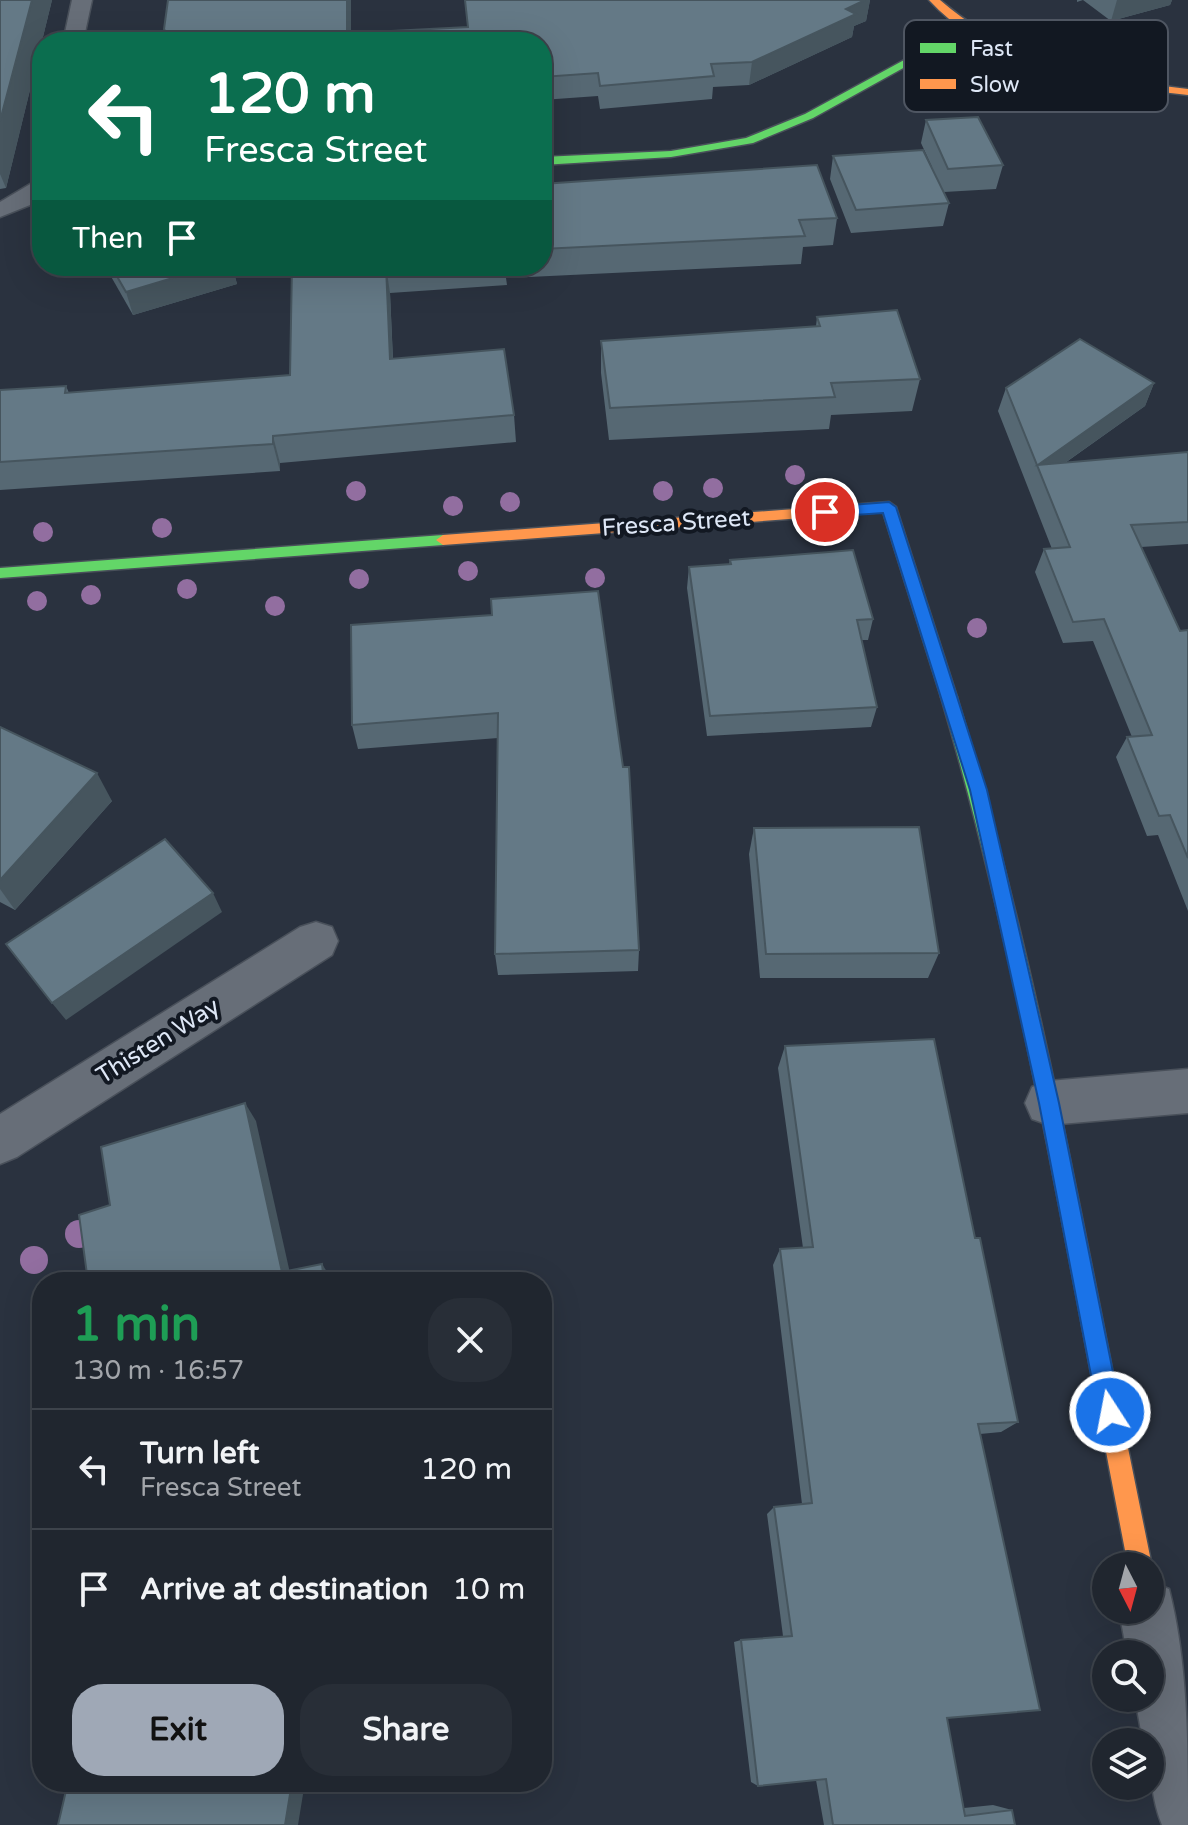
<!DOCTYPE html>
<html lang="en">
<head>
<meta charset="utf-8">
<style>
  body { margin:0; font-family:"Varela Round",sans-serif; background:#282e37; color:#f1f3f6; height:100vh; display:flex; flex-direction:column; font-size:30px; white-space:nowrap }
  * { box-sizing:border-box; margin:0 }
  p { font-size:26px; color:#a2a5aa }
  .icon { flex:none; width:44px; height:44px; fill:none; stroke:currentColor; stroke-width:2; stroke-linecap:round; stroke-linejoin:round }
  .map { position:relative; flex:1; overflow:hidden }
  .drawer { position:absolute; left:32px; top:1272px; width:520px; height:520px; display:flex; flex-direction:column; background:#20262f; border-radius:32px; box-shadow:0 8px 32px #0002,0 0 0 2px #3d434b }
  .drawer>* { flex:none }
  .hud { position:absolute; left:32px; top:32px; width:520px; height:244px; border-radius:32px; box-shadow:0 8px 32px #0002,0 0 0 2px #3d434b; background:#0b6e4f; color:#fff; overflow:hidden }
  .needle { width:52px; rotate:174deg }
  .tools { position:absolute; left:1092px; top:1552px; display:grid; gap:16px }
  .tools a { display:grid; place-items:center; width:72px; height:72px; border-radius:50%; background:#20262f; box-shadow:0 8px 32px #0002,0 0 0 2px #3d434b; font-size:40px }
  .pin { position:absolute; display:grid; place-items:center; width:68px; height:68px; color:#fff; margin:-34px; border:4px solid #fff; border-radius:50%; box-shadow:0 2px 8px #0007 }
  .me { position:absolute; width:88px; margin:-44px; rotate:349deg; stroke-linejoin:round; filter:drop-shadow(0 0 6px #0008) }
  .turn { display:flex; align-items:center; gap:28px; height:168px; padding:0 40px; font-size:36px }
  .turn .icon { width:104px; height:104px; stroke-width:2.5 }
  .turn b { display:block; font-size:56px; line-height:68px }
  .then { display:flex; align-items:center; height:76px; padding:0 40px; background:#0003; gap:16px; font-size:30px }
  .round { display:grid; place-items:center; flex:none; width:84px; height:84px; border-radius:32px; background:#282e37 }
  .headline { display:flex; align-items:center; justify-content:space-between; height:136px; padding:0 40px }
  h1 { font-size:48px; font-weight:700; line-height:60px; color:#1e9e55 }
  .primary-button { display:flex; gap:16px; margin-top:auto; padding:16px 40px }
  .primary-button a { flex:1; height:92px; border-radius:32px; background:#9fa8b6; color:#111; font-size:32px; font-weight:700; line-height:92px; text-align:center }
  .primary-button a+a { background:#282e37; color:#f1f3f6 }
  ul { padding:0; list-style:none }
  li { display:flex; align-items:center; gap:24px; height:120px; padding:0 40px; border-top:2px solid #3d434b }
  li div { flex:1 }
  li b { display:block; font-size:30px }
  li em { font-style:normal }
  .map>svg:first-child { display:block }
  .lines { fill:none; stroke-linecap:round; stroke-linejoin:round }
  .lane-casing { stroke:#49505a; stroke-width:3 }
  .street-casing { stroke:#49505a; stroke-width:3 }
  .fast-casing { stroke:#49505a; stroke-width:3 }
  .slow-casing { stroke:#49505a; stroke-width:3 }
  .lane { fill:#676e78; fill-rule:evenodd }
  .street { fill:#676e78; fill-rule:evenodd }
  .fast { fill:#63d668; fill-rule:evenodd }
  .slow { fill:#ff974d; fill-rule:evenodd }
  .tree { fill:#926ea0 }
  .wall { fill:#566873 }
  .shaded-wall { fill:#46555e }
  .building { fill:#647986; stroke:#46555e; stroke-width:2 }
  .route { fill:#1a73e8; stroke:#114b97; stroke-width:2 }
  .labels { text-anchor:middle; dominant-baseline:central; stroke-width:8; stroke-linejoin:round; paint-order:stroke }
  .street-label { font-size:24px; fill:#dee7f6; stroke:#121822 }
  .key { fill:#121822; stroke:#4f5662; stroke-width:2 }
  .key-label { font-size:22px; fill:#dee7f6 }
</style>
</head>
<body>
<div class="map">
<svg width="1188" height="1825" viewBox="0 0 1188 1825">
  <rect width="100%" height="100%" fill="#2a323f"/>
  <g class="lines">
    <!-- lane casing -->
    <g class="lane-casing">
      <g id="lane">
        <path d="M 72,0 L 92,0 L 83,42 L 63,42 Z"/>
        <path d="M 42,177 L 42,195 L 30,205 L 0,217 L 0,202 Z"/>
      </g>
    </g>
    <!-- street casing -->
    <g class="street-casing">
      <g id="street">
        <path d="M 316,922 L 332,927 L 338,941 L 332,955 L 17,1157 L 0,1164 L 0,1114 L 300,927 Z"/>
        <path d="M 1188,1069 L 1188,1113 L 1049,1125 L 1032,1119 L 1025,1103 L 1032,1087 L 1049,1081 Z"/>
        <path d="M 1150,1582 L 1169,1589 C 1188,1662 1188,1747 1188,1825 L 1162,1825 C 1151,1798 1150,1770 1150,1742 L 1143,1742 L 1135,1698 L 1150,1698 L 1150,1654 L 1127,1654 L 1119,1610 L 1150,1610 Z"/>
      </g>
    </g>
    <!-- fast casing -->
    <g class="fast-casing">
      <g id="fast">
        <path d="M 961,29 L 970,31 L 813,118 L 753,143 L 671,157 L 542,165 L 542,157 L 671,151 L 746,138 L 805,114 Z"/>
        <path d="M 443,535 L 450,540 L 443,545 L 0,578 L 0,568 Z"/>
        <path d="M 949,691 L 957,697 C 1026,924 1070,1156 1116,1389 L 1113,1397 L 1105,1400 L 1097,1397 L 1094,1389 C 1050,1156 1008,924 941,697 Z"/>
      </g>
    </g>
    <!-- slow casing -->
    <g class="slow-casing">
      <g id="slow">
        <path d="M 929,0 L 940,0 C 1019,67 1089,77 1188,89 L 1188,95 C 1096,85 996,72 929,0 Z"/>
        <path d="M 889,502 L 896,507 L 957,697 L 949,703 L 941,697 L 883,512 L 443,545 L 436,540 L 443,535 Z"/>
        <path d="M 1105,1378 L 1113,1381 L 1116,1389 L 1152,1566 L 1150,1570 L 1150,1566 L 1128,1566 L 1094,1389 L 1097,1381 Z"/>
      </g>
    </g>
    <!-- lane -->
    <use href="#lane" class="lane"/>
    <!-- street -->
    <use href="#street" class="street"/>
    <!-- fast -->
    <use href="#fast" class="fast"/>
    <!-- slow -->
    <use href="#slow" class="slow"/>
  </g>
  <!-- trees -->
  <g class="tree">
    <circle cx="795" cy="475" r="10"/>
    <circle cx="713" cy="488" r="10"/>
    <circle cx="356" cy="491" r="10"/>
    <circle cx="663" cy="491" r="10"/>
    <circle cx="510" cy="502" r="10"/>
    <circle cx="453" cy="506" r="10"/>
    <circle cx="162" cy="528" r="10"/>
    <circle cx="43" cy="532" r="10"/>
    <circle cx="468" cy="571" r="10"/>
    <circle cx="595" cy="578" r="10"/>
    <circle cx="359" cy="579" r="10"/>
    <circle cx="187" cy="589" r="10"/>
    <circle cx="91" cy="595" r="10"/>
    <circle cx="37" cy="601" r="10"/>
    <circle cx="275" cy="606" r="10"/>
    <circle cx="977" cy="628" r="10"/>
    <circle cx="79" cy="1234" r="14"/>
    <circle cx="34" cy="1260" r="14"/>
  </g>
  <!-- wall -->
  <g class="wall">
    <path d="M 0,0 L 52,0 L 6,188 L 0,189 Z"/>
    <path d="M 465,0 L 870,0 L 866,21 L 854,26 L 852,37 L 749,85 L 713,87 L 712,99 L 600,109 L 598,96 L 542,100 L 542,42 L 468,27 Z"/>
    <path d="M 1077,0 L 1172,0 L 1170,5 L 1111,21 L 1083,0 L 1077,2 Z"/>
    <path d="M 926,120 L 1003,165 L 996,189 L 944,192 L 949,203 L 943,226 L 851,233 L 830,179 L 833,156 L 932,167 L 921,143 Z"/>
    <path d="M 542,184 L 837,218 L 833,245 L 803,247 L 801,264 L 506,278 L 507,285 L 390,293 L 393,359 L 514,415 L 516,442 L 280,463 L 280,471 L 0,490 L 0,390 L 66,386 L 69,393 L 290,375 L 292,266 L 542,266 Z"/>
    <path d="M 105,266 L 232,266 L 237,284 L 133,315 Z"/>
    <path d="M 817,317 L 920,379 L 912,411 L 831,415 L 829,429 L 609,440 L 601,373 L 601,341 L 816,326 Z"/>
    <path d="M 1154,383 L 1145,406 L 1065,463 L 1188,452 L 1188,544 L 1141,547 L 1180,631 L 1188,630 L 1188,911 L 1158,835 L 1147,836 L 1116,757 L 1127,737 L 1132,737 L 1093,641 L 1063,643 L 1035,572 L 1044,549 L 1052,549 L 998,411 L 1006,388 Z"/>
    <path d="M 730,560 L 873,619 L 868,640 L 861,640 L 877,707 L 871,727 L 707,736 L 687,588 L 689,567 L 729,564 Z"/>
    <path d="M 351,625 L 623,767 L 639,950 L 638,971 L 498,975 L 495,954 L 498,738 L 358,749 L 352,725 Z"/>
    <path d="M 0,727 L 112,801 L 15,910 L 0,902 Z"/>
    <path d="M 754,828 L 939,953 L 928,978 L 760,978 L 749,854 Z"/>
    <path d="M 785,1046 L 975,1238 L 1018,1422 L 1001,1432 L 980,1434 L 947,1718 L 964,1808 L 993,1805 L 1012,1810 L 1015,1825 L 824,1825 L 816,1780 L 758,1786 L 751,1782 L 734,1642 L 741,1640 L 783,1636 L 767,1514 L 774,1507 L 802,1504 L 773,1265 L 780,1249 L 803,1248 L 778,1068 Z"/>
  </g>
  <!-- shaded-wall -->
  <g class="shaded-wall">
    <path d="M 32,0 L 52,0 L 6,188 L 0,174 L 0,121 Z"/>
    <rect x="347" y="0" width="4" height="42"/>
    <path d="M 865,0 L 870,0 L 866,21 L 854,26 L 852,37 L 749,85 L 752,62 L 846,9 Z"/>
    <path d="M 1117,0 L 1172,0 L 1170,5 L 1111,21 Z"/>
    <path d="M 213,266 L 232,266 L 237,284 L 133,315 L 126,292 Z"/>
    <path d="M 386,266 L 390,293 L 394,386 L 390,359 Z"/>
    <path d="M 1154,383 L 1145,406 L 1042,479 L 1038,465 Z"/>
    <path d="M 273,436 L 280,463 L 280,471 L 273,444 Z"/>
    <path d="M 97,773 L 112,801 L 15,910 L 0,889 L 0,880 Z"/>
    <path d="M 213,893 L 222,912 L 66,1020 L 52,1003 Z"/>
    <path d="M 245,1103 L 256,1121 L 292,1282 L 282,1272 Z"/>
    <path d="M 322,1264 L 331,1278 L 331,1282 L 324,1282 Z"/>
    <path d="M 118,1277 L 124,1282 L 103,1282 Z"/>
    <path d="M 292,1782 L 305,1782 L 298,1825 L 285,1825 Z"/>
  </g>
  <!-- building -->
  <g class="building">
    <path d="M 0,0 L 32,0 L 0,121 Z"/>
    <path d="M 168,0 L 347,0 L 347,42 L 171,42 L 164,29 Z"/>
    <path d="M 465,0 L 865,0 L 846,9 L 856,14 L 752,62 L 711,64 L 714,76 L 600,86 L 598,73 L 542,77 L 542,42 L 393,42 L 392,31 L 468,27 Z"/>
    <path d="M 978,117 L 1003,165 L 948,169 L 926,120 Z"/>
    <path d="M 923,150 L 949,203 L 856,210 L 833,156 Z"/>
    <path d="M 817,165 L 837,218 L 799,220 L 805,236 L 542,249 L 542,184 Z"/>
    <path d="M 111,266 L 213,266 L 126,292 Z"/>
    <path d="M 292,266 L 386,266 L 390,359 L 504,349 L 514,415 L 273,436 L 273,444 L 0,462 L 0,390 L 66,386 L 65,393 L 290,375 Z"/>
    <path d="M 897,310 L 920,379 L 831,383 L 835,397 L 610,408 L 601,341 L 820,326 L 817,317 Z"/>
    <path d="M 1080,339 L 1154,383 L 1038,465 L 1188,452 L 1188,522 L 1131,525 L 1180,631 L 1188,630 L 1188,858 L 1170,815 L 1159,816 L 1127,737 L 1152,735 L 1104,619 L 1073,622 L 1044,549 L 1070,547 L 1006,388 Z"/>
    <path d="M 853,550 L 873,619 L 857,620 L 877,707 L 710,716 L 689,567 L 731,564 L 730,560 Z"/>
    <path d="M 598,591 L 623,767 L 629,767 L 639,950 L 495,954 L 498,713 L 352,725 L 351,625 L 492,615 L 491,599 Z"/>
    <path d="M 0,727 L 97,773 L 0,880 Z"/>
    <path d="M 919,827 L 939,953 L 766,954 L 754,828 Z"/>
    <path d="M 165,839 L 213,893 L 52,1003 L 6,944 Z"/>
    <path d="M 934,1039 L 975,1238 L 980,1238 L 1018,1422 L 978,1424 L 1040,1710 L 947,1718 L 965,1816 L 1012,1810 L 1015,1825 L 833,1825 L 826,1779 L 758,1786 L 741,1640 L 792,1636 L 774,1507 L 812,1503 L 780,1249 L 813,1247 L 785,1046 Z"/>
    <path d="M 245,1103 L 282,1272 L 322,1264 L 324,1282 L 119,1282 L 118,1277 L 103,1282 L 88,1282 L 79,1215 L 110,1205 L 101,1147 Z"/>
    <path d="M 68,1782 L 292,1782 L 285,1825 L 58,1825 Z"/>
  </g>
  <!-- route -->
  <path class="route" d="M 889,502 L 896,507 L 987,790 L 1059,1103 L 1121,1412 L 1118,1420 L 1110,1423 L 1102,1420 L 1098,1412 L 1039,1103 L 970,790 L 883,513 L 825,517 L 818,512 L 825,507 Z"/>
  <g class="labels">
    <!-- street labels -->
    <g class="street-label">
      <text transform="translate(676 523) rotate(-4)">Fresca Street</text>
      <text transform="translate(158 1041) rotate(-32)">Thisten Way</text>
    </g>
  </g>
  <!-- legend -->
  <rect x="904" y="20" width="264" height="92" rx="12" class="key"/>
  <rect x="920" y="43" width="36" height="10" fill="#63d668"/>
  <rect x="920" y="79" width="36" height="10" fill="#ff974d"/>
  <g class="key-label">
    <text x="970" y="56">Fast</text>
    <text x="970" y="92">Slow</text>
  </g>
</svg>
<div class="tools">
<a><svg class="needle" viewBox="-14 -14 28 28"><path d="M0-13l5 13h-10z" fill="#e53935"/><path d="M0 13l5-13h-10z" fill="#a2a5aa"/></svg></a>
<a><svg class="icon" aria-label="search" viewBox="0 0 24 24"><circle cx="10" cy="10" r="6"/><path d="M15 15l6 6"/></svg></a>
<a><svg class="icon" aria-label="layers" viewBox="0 0 24 24"><path d="M12 4l9 5-9 5-9-5zM3 14l9 5 9-5"/></svg></a>
</div>
<div class="pin" style="left:825px;top:512px;background:#d93025"><svg class="icon" aria-label="arrive" viewBox="0 0 24 24"><path d="M6 21V4h12l-3 4 3 4H6"/></svg></div>
<svg class="me" style="left:1110px;top:1412px" viewBox="-20 -20 40 40"><circle r="17" fill="#1a73e8" stroke="#fff" stroke-width="3"/><path d="M0-11L8 9 0 5-8 9z" fill="#fff"/></svg>
<div class="hud">
<div class="turn"><svg class="icon" aria-label="left" viewBox="0 0 24 24"><path d="M17 20v-9H6M10 6l-5 5 5 5"/></svg><div><b>120 m</b>Fresca Street</div></div>
<div class="then">Then<svg class="icon" aria-label="arrive" viewBox="0 0 24 24"><path d="M6 21V4h12l-3 4 3 4H6"/></svg></div>
</div>
<section class="drawer">
<div class="headline"><div><h1>1 min</h1><p>130 m · 16:57</p></div><a class="round"><svg class="icon" aria-label="close" viewBox="0 0 24 24"><path d="M6 6l12 12M18 6L6 18"/></svg></a></div>
<ul>
<li><svg class="icon" aria-label="left" viewBox="0 0 24 24"><path d="M17 20v-9H6M10 6l-5 5 5 5"/></svg><div><b>Turn left</b><p>Fresca Street</p></div><em>120 m</em></li>
<li><svg class="icon" aria-label="arrive" viewBox="0 0 24 24"><path d="M6 21V4h12l-3 4 3 4H6"/></svg><div><b>Arrive at destination</b></div><em>10 m</em></li>
</ul>
<div class="primary-button"><a>Exit</a><a>Share</a></div>
</section>
</div>
</body>
</html>
